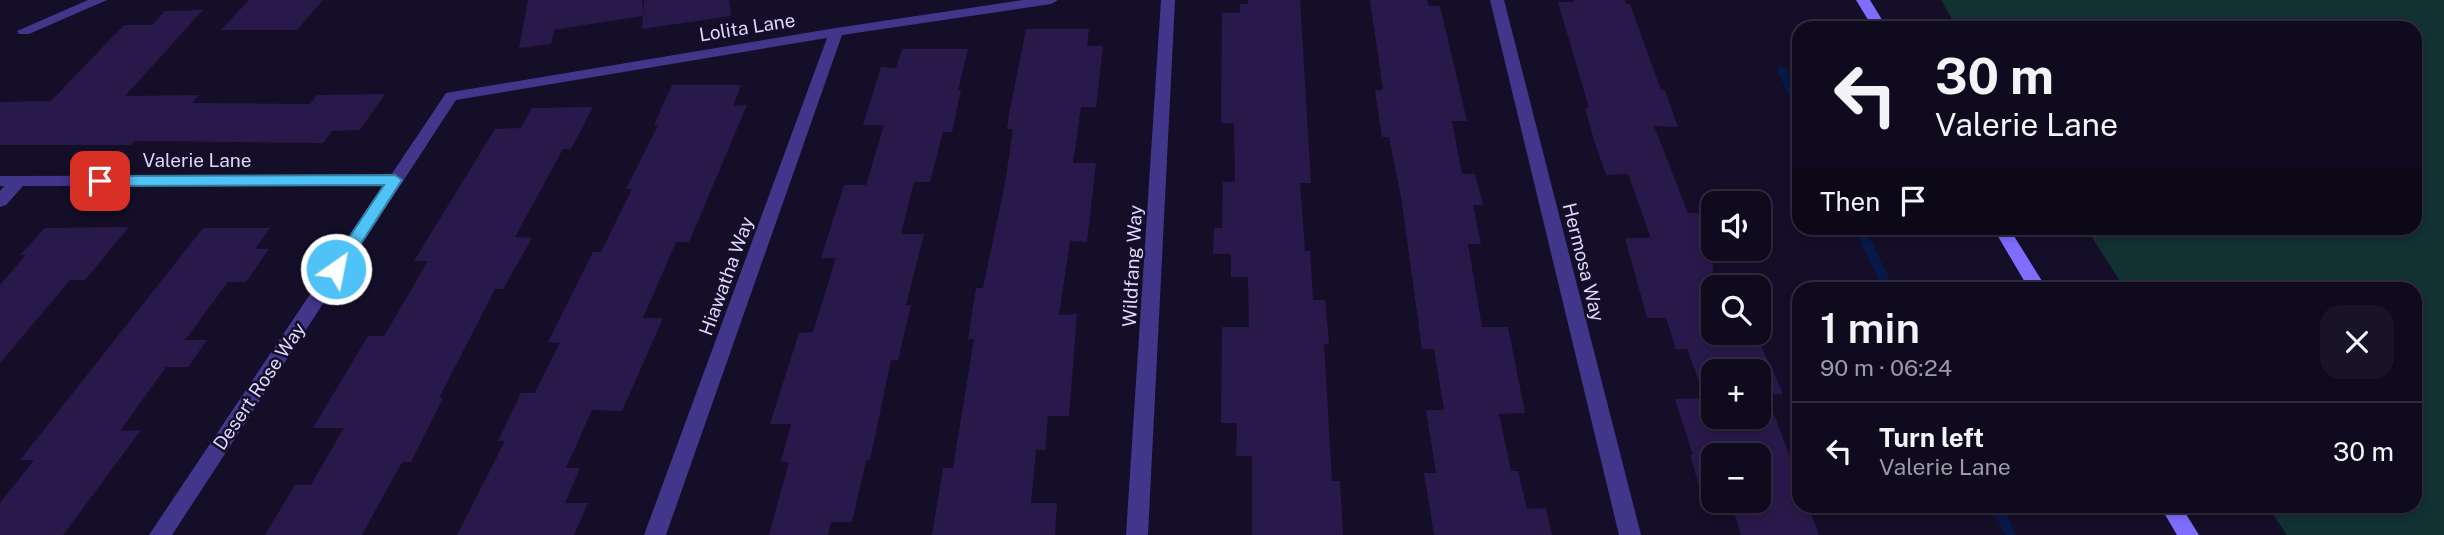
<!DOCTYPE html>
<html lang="en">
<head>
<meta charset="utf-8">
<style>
  body { margin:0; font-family:"Public Sans",sans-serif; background:#191328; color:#f1f3f6; height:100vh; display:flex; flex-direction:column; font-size:26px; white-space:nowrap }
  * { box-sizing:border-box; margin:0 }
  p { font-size:23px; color:#9c9aa4 }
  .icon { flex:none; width:38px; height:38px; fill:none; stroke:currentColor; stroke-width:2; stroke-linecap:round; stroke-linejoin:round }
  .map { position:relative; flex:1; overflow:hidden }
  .sheet { position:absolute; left:1792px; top:282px; width:630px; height:231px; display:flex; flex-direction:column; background:#100a1f; border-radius:21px; box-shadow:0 4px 10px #0003,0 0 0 2px #302b3d }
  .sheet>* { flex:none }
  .banner { position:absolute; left:1792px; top:21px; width:630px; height:214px; border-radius:21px; box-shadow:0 4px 10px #0003,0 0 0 2px #302b3d; background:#100a1f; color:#f1f3f6; overflow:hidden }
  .fabs { position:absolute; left:1701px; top:191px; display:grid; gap:14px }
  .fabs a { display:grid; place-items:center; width:70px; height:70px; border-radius:14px; background:#100a1f; box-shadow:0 4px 10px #0003,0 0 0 2px #302b3d; font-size:35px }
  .pin { position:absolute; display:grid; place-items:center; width:60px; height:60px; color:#fff; margin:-30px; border-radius:14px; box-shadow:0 4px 10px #0006 }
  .me { position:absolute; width:77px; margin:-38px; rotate:33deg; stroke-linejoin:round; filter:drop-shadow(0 0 5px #0008) }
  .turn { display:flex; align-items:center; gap:24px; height:147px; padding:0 28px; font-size:32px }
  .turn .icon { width:91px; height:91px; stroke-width:2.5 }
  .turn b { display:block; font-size:49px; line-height:60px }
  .then { display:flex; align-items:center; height:66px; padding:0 28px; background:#0003; gap:14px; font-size:26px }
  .round { display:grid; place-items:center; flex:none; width:74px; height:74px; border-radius:21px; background:#191328 }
  .overview { display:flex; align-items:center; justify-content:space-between; height:119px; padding:0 28px }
  h1 { font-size:42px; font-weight:600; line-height:52px }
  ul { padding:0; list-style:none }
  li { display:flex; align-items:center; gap:21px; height:98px; padding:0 28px; border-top:2px solid #302b3d }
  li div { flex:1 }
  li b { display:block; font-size:26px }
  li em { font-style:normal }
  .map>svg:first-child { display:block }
  .green { fill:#113133 }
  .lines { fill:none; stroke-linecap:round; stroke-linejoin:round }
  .stream-far1 { stroke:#071949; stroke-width:9 }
  .stream { stroke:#071949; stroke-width:10 }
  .building { fill:#28194b; fill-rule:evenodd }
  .street { fill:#42368b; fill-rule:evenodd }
  .secondary { fill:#7f6dff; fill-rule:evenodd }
  .route { fill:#4fc3f7; stroke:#337fa1; stroke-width:2 }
  .labels { text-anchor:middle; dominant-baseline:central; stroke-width:5; stroke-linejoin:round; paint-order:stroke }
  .street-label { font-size:19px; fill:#dfd6ff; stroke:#150e29 }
</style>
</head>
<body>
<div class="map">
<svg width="2444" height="535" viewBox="0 0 2444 535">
  <rect width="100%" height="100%" fill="#150e29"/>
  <!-- green -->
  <path class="green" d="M 1941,0 L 2444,0 L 2444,535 L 2287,535 L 2267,506 L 2415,506 L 2415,289 L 2125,289 L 2086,228 L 2415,228 L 2415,28 L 1957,28 Z"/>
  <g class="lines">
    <!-- stream-far1 -->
    <g class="stream-far1">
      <path d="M 1782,71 L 1799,106"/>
      <path d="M 1859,228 L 1866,241"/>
    </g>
    <!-- stream -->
    <g class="stream">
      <path d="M 1865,240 L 1889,289"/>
      <path d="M 1996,506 L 2011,535"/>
    </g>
  </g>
  <!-- building -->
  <g class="building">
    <path d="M 249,0 L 323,0 L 297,30 L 221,30 Z"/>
    <path d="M 528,0 L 642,0 L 643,13 L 644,0 L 729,0 L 731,16 L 642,29 L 643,16 L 584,25 L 554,30 L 551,44 L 519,48 Z"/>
    <path d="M 1248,0 L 1300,0 L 1311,183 L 1300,183 L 1305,251 L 1310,251 L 1313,300 L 1325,300 L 1329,344 L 1324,344 L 1332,481 L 1340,481 L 1343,535 L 1252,535 L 1252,456 L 1236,456 L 1237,423 L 1221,423 L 1222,327 L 1249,327 L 1248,277 L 1231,277 L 1231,254 L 1213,254 L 1214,228 L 1222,228 L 1223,182 L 1235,182 L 1234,123 L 1221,123 L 1222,13 L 1240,13 L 1240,4 L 1248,4 Z"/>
    <path d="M 1370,0 L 1427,0 L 1429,6 L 1440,6 L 1467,121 L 1452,121 L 1462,174 L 1475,174 L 1483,205 L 1473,205 L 1481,244 L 1468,244 L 1482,327 L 1508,327 L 1525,413 L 1499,414 L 1511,471 L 1518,471 L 1527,509 L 1546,508 L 1552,535 L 1434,535 L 1424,473 L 1436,473 L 1426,410 L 1444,410 L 1434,349 L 1422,349 L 1401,196 L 1389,137 L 1382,137 L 1375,90 L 1383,90 Z"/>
    <path d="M 1574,0 L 1625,0 L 1626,4 L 1630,4 L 1661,90 L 1665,90 L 1678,127 L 1654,126 L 1688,213 L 1713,213 L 1713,332 L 1755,332 L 1783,394 L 1766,394 L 1799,480 L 1799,506 L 1808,506 L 1819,535 L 1741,535 L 1731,503 L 1704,503 L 1690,455 L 1693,455 L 1675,399 L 1705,398 L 1687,349 L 1676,349 L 1666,318 L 1647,318 L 1625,238 L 1651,238 L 1628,174 L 1606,175 L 1594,140 L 1585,108 L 1589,108 L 1558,2 L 1575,2 ZM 1713,371 L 1759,371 L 1759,416 L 1713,416 ZM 1713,455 L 1759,455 L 1759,500 L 1713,500 Z"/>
    <path d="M 203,10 L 125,96 L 199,95 L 192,103 L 310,104 L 317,95 L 385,94 L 360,130 L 332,131 L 323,143 L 134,141 L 131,145 L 0,145 L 0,102 L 51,101 L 124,25 L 152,25 L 165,11 Z"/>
    <path d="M 1026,29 L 1089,29 L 1087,46 L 1103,46 L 1096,107 L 1081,107 L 1073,163 L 1096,163 L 1087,242 L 1070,241 L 1059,315 L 1077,314 L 1069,416 L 1048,416 L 1045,450 L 1036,450 L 1031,503 L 1057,503 L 1055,535 L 932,535 L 943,468 L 953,468 L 974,339 L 968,339 L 976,288 L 983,288 L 1005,183 L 1013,129 L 1007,129 L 1010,109 Z"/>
    <path d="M 902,49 L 968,49 L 958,90 L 961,90 L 952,132 L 943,132 L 930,182 L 914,182 L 901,234 L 924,234 L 906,305 L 911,305 L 898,360 L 891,360 L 870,460 L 866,461 L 852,522 L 831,522 L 828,535 L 769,535 L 789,462 L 781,462 L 791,424 L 770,424 L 799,333 L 813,332 L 836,258 L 821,258 L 844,185 L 866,185 L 884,125 L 863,125 L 881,67 L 896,68 Z"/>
    <path d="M 672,85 L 741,85 L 733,106 L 747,105 L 689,242 L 676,242 L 643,318 L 663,318 L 622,411 L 592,410 L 566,468 L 580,468 L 565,503 L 588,503 L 574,535 L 457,535 L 505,441 L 498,441 L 521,393 L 535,393 L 560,343 L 548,342 L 593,252 L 601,252 L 632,189 L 626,189 L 658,125 L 654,125 Z"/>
    <path d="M 593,107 L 571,149 L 563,149 L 515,237 L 532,238 L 503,289 L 495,289 L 439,398 L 443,398 L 411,462 L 402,462 L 362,535 L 265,535 L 295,485 L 311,485 L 344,428 L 313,428 L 368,336 L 384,336 L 428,261 L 414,261 L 495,129 L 521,128 L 532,108 Z"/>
    <path d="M 129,227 L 85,280 L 70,280 L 0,363 L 0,285 L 26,255 L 20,255 L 45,228 Z"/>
    <path d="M 203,228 L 270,228 L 255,249 L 269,249 L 246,282 L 228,282 L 185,340 L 207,340 L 188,367 L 166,367 L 120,431 L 141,430 L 63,535 L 0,535 L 0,503 L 34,460 L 20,460 Z"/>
  </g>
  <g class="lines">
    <!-- street -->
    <g class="street">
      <path d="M 88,0 L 107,0 L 29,34 L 19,34 L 17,31 Z"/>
      <path d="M 1023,0 L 1058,0 L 1051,4 L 842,35 L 666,535 L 644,535 L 827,38 L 456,100 L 172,535 L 149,535 L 383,185 L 23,186 L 6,205 L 0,207 L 0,191 L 4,186 L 0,186 L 0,176 L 391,175 L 446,93 L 836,28 Z"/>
      <path d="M 1161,0 L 1175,0 L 1148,535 L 1126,535 Z"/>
      <path d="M 1490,0 L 1504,0 L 1641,535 L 1619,535 Z"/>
    </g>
    <!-- secondary -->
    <g class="secondary">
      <path d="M 1856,0 L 1870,0 L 1887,28 L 1873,28 Z"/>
      <path d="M 1993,228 L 2009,228 L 2047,289 L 2029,289 Z"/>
      <path d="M 2160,506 L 2181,506 L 2199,535 L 2177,535 Z"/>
    </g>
  </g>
  <!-- route -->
  <path class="route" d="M 395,175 L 402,180 L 342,273 L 336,275 L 328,269 L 384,185 L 100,186 L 92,181 L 100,176 Z"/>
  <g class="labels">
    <!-- street labels -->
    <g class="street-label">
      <text transform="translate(747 27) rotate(-9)">Lolita Lane</text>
      <text x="197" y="160">Valerie Lane</text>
      <text transform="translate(1584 262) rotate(76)">Hermosa Way</text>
      <text transform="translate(1132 266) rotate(-87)">Wildfang Way</text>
      <text transform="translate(726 276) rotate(-70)">Hiawatha Way</text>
      <text transform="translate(259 386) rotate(-56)">Desert Rose Way</text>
    </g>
  </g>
</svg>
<div class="fabs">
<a><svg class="icon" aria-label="sound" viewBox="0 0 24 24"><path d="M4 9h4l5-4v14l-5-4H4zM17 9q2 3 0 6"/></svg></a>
<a><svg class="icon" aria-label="search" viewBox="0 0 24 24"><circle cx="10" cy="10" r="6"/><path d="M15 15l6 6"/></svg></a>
<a>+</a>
<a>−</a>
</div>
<div class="pin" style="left:100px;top:181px;background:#d93025"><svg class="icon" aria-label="arrive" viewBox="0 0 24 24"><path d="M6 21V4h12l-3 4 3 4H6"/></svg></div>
<svg class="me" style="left:336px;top:269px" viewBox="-20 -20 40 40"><circle r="17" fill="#4fc3f7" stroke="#fff" stroke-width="3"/><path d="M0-11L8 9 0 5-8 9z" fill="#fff"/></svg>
<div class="banner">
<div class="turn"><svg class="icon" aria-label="left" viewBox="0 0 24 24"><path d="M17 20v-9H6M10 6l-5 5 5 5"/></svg><div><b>30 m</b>Valerie Lane</div></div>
<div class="then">Then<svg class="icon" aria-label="arrive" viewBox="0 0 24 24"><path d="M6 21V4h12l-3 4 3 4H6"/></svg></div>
</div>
<section class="sheet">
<div class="overview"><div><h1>1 min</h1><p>90 m · 06:24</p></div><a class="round"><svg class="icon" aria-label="close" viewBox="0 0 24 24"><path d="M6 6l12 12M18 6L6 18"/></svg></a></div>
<ul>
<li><svg class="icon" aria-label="left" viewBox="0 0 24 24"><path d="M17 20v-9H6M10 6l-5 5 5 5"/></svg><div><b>Turn left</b><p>Valerie Lane</p></div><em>30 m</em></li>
</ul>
</section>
</div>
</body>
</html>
